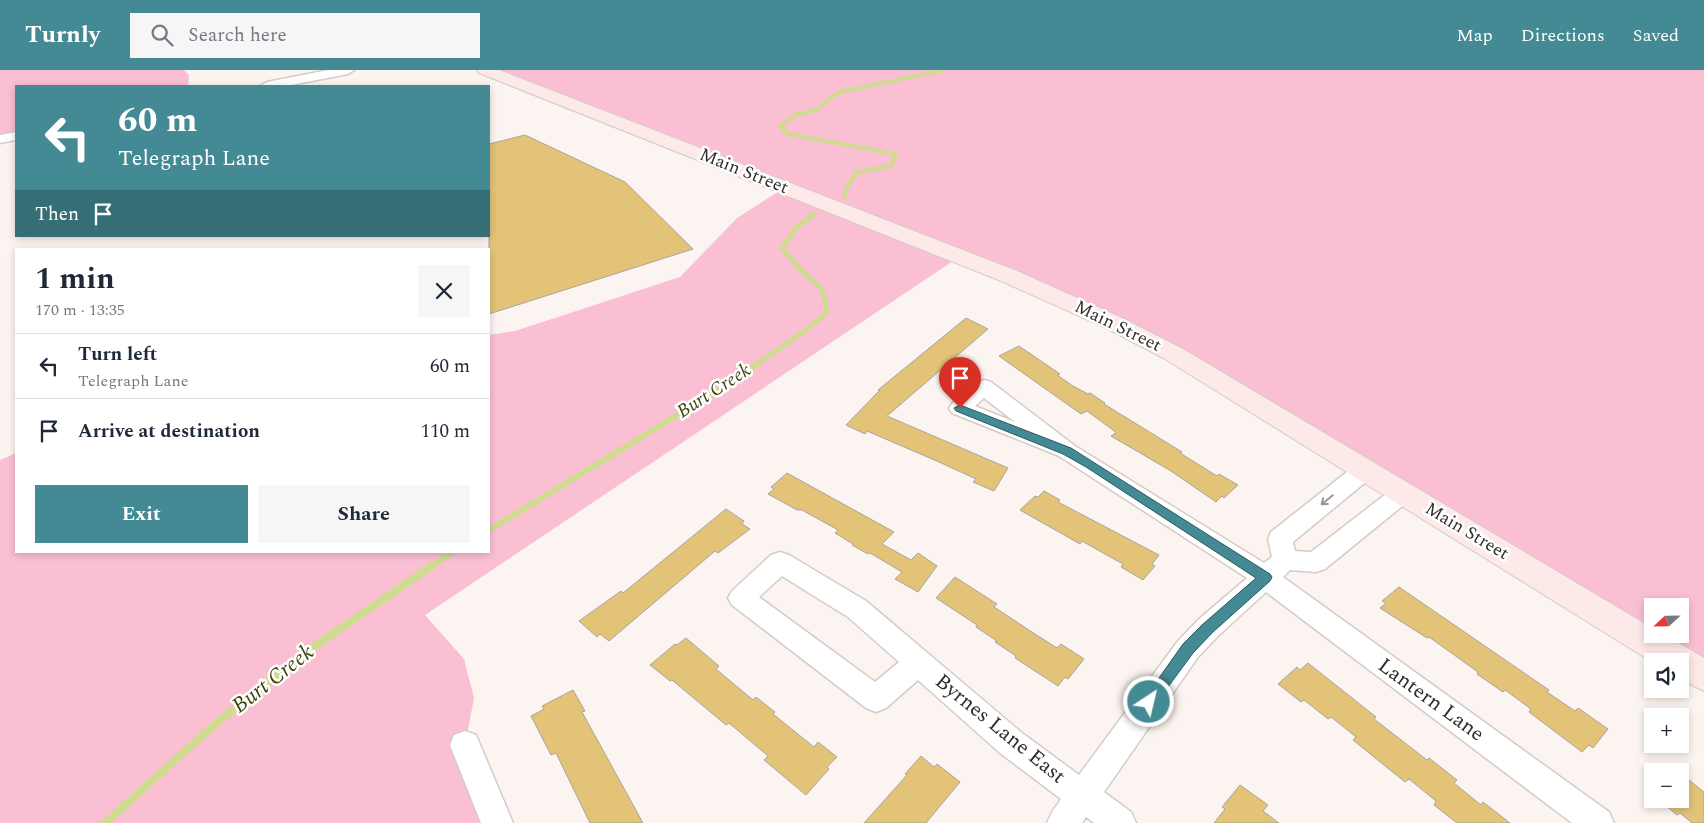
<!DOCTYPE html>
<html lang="en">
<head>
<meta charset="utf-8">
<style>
  body { margin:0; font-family:Spectral,serif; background:#f6f6f7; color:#1f2937; height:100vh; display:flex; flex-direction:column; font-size:19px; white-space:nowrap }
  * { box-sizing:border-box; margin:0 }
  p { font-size:16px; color:#747a83 }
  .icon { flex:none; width:28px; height:28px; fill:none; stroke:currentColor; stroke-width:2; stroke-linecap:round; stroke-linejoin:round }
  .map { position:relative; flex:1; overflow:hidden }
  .details { position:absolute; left:15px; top:178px; width:475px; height:305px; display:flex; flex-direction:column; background:#fff; border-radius:0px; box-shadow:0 2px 8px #0003 }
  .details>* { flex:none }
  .hud { position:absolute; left:15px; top:15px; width:475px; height:152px; border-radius:0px; box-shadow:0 2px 8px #0003; background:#448a94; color:#fff; overflow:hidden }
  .needle { width:32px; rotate:248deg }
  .tools { position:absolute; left:1644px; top:528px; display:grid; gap:10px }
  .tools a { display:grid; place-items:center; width:45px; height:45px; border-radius:0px; background:#fff; box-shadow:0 2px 8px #0003; font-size:25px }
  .pin { position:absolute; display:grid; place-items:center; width:42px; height:42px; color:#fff; margin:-51px -21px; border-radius:50% 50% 50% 0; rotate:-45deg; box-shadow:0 0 5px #0007 }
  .pin .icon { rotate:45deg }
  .me { position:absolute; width:55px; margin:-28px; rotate:35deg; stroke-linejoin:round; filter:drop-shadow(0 0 4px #0008) }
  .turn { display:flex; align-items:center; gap:18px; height:105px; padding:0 20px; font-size:22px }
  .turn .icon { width:65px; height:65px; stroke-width:2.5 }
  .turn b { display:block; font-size:35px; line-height:42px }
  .then { display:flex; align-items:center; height:48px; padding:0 20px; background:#0003; gap:10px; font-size:19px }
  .round { display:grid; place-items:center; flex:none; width:52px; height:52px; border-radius:0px; background:#f6f6f7 }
  .headline { display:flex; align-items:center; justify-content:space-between; height:85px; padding:0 20px }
  h1 { font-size:30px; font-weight:700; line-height:38px }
  .action { display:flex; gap:10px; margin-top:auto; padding:10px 20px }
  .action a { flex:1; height:58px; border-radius:0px; background:#448a94; color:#fff; font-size:20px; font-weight:700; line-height:58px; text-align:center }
  .action a+a { background:#f6f6f7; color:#1f2937 }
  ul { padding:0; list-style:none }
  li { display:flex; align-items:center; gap:15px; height:65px; padding:0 20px; border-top:1px solid #e0e1e3 }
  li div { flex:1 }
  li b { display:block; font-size:19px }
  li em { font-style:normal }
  header { display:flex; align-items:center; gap:30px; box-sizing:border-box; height:70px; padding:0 25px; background:#448a94; color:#fff }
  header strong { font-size:24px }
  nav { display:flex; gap:28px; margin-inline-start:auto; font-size:18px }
  .search { width:350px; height:45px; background:#f6f6f7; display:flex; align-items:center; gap:12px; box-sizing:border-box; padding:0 18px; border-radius:0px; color:#747a83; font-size:19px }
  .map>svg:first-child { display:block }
  .green { fill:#fbbfd4; fill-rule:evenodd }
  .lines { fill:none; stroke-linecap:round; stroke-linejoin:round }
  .stream-far3 { stroke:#cfdc8f; stroke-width:4 }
  .stream-far2 { stroke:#cfdc8f; stroke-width:5 }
  .stream-far1 { stroke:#cfdc8f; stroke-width:6 }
  .stream { stroke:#cfdc8f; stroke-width:8 }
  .building { fill:#e3c378; stroke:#a8a59f }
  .street-casing { stroke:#d3ccc7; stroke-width:3 }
  .secondary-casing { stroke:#d3ccc7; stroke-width:2 }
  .street { fill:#fff; fill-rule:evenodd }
  .secondary { fill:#fdeae8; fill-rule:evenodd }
  .oneway { stroke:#989696 }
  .route { fill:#448a94; stroke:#2c5a60 }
  .labels { text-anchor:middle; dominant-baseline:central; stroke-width:5; stroke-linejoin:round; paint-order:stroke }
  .street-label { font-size:18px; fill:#302e2c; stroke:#fff }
  .water-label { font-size:19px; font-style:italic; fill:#3d450a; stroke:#fff }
  .near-street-label { font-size:21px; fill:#302e2c; stroke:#fff }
  .near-water-label { font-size:22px; font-style:italic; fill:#3d450a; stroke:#fff }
</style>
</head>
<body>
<header>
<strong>Turnly</strong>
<div class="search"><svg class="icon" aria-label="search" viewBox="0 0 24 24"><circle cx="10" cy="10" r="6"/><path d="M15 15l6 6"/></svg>Search here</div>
<nav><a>Map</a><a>Directions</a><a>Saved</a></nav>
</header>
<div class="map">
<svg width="1704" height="753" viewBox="0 0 1704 753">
  <rect width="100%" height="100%" fill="#fcf4f0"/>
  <!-- green -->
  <g class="green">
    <path d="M 0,0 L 184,0 L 189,5 L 188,16 L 16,16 L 16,66 L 0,69 Z"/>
    <path d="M 485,0 L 1704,0 L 1704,606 L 1112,252 L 959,187 L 425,545 L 464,589 L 474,628 L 465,675 L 497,753 L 0,753 L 0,390 L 16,383 L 16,481 L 489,481 L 489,265 L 515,261 L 680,207 L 737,148 L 784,118 ZM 1652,536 L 1680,536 L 1680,564 L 1652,564 Z"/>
  </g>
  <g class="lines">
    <!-- stream-far3 -->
    <path class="stream-far3" d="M 844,127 L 848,115 L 857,102 L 891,96 L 896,84 L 788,64 L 780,56 L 795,45 L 816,40 L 839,22 L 944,0"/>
    <!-- stream-far2 -->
    <path class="stream-far2" d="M 760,292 L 810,257 L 827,242 L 822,219 L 801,200 L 782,178 L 796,158 L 814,144"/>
    <!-- stream-far1 -->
    <g class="stream-far1">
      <path d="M 489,460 L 727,315 L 761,291"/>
      <path d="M 431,497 L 454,481"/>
    </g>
    <!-- stream -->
    <path class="stream" d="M 105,753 L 213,656 L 302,585 L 433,495"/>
  </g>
  <!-- building -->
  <g class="building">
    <path d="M 525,65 L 625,112 L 693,179 L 489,244 L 489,74 Z"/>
    <path d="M 966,248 L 988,259 L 887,346 L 1008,398 L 994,421 L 973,412 L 976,409 L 939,392 L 867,361 L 865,364 L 846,355 L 880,320 L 878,320 Z"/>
    <path d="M 1019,276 L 1060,304 L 1057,305 L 1073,316 L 1088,324 L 1090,323 L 1105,333 L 1104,334 L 1182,382 L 1180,383 L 1217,406 L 1219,404 L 1238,415 L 1224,428 L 1222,426 L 1216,432 L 1171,401 L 1111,366 L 1116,363 L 1113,360 L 1087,341 L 1081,344 L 999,286 Z"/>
    <path d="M 787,403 L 894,462 L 882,474 L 911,490 L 918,483 L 937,496 L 918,522 L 895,509 L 902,502 L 870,483 L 868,484 L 852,475 L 853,474 L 835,463 L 838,460 L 802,440 L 797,440 L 768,424 L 774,419 L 771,417 Z"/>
    <path d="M 1044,421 L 1060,430 L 1058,432 L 1159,485 L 1152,494 L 1155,496 L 1143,510 L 1121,497 L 1123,494 L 1103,483 L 1082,471 L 1080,474 L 1020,440 L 1035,426 L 1038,427 Z"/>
    <path d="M 726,439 L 744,451 L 742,454 L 750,459 L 718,483 L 715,481 L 609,571 L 600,564 L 597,567 L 579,551 L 621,521 L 623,523 Z"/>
    <path d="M 955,507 L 997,534 L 994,537 L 1035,564 L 1057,578 L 1061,574 L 1084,589 L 1068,609 L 1065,607 L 1058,616 L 1015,588 L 1016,586 L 995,572 L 997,571 L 976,557 L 977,555 L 936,528 Z"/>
    <path d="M 1399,517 L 1549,620 L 1547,622 L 1575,641 L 1578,638 L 1608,659 L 1593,678 L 1589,675 L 1582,682 L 1529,642 L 1531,639 L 1505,620 L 1503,622 L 1477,604 L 1478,602 L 1429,567 L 1427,568 L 1380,538 L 1386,533 L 1382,531 Z"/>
    <path d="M 686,568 L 719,596 L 716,599 L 753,630 L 756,627 L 775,642 L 773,644 L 814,677 L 818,672 L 837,687 L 827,697 L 829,699 L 806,725 L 764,690 L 768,686 L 748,669 L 729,653 L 726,655 L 672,610 L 670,611 L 650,595 L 675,574 L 677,575 Z"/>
    <path d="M 1308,593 L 1376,647 L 1374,649 L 1427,690 L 1429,688 L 1457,710 L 1454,713 L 1481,735 L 1483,732 L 1510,753 L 1457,753 L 1434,735 L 1436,731 L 1409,709 L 1405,712 L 1353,670 L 1356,667 L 1331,647 L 1328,649 L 1304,630 L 1301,632 L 1278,614 L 1297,597 L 1300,600 Z"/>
    <path d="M 573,620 L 585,641 L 582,642 L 643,753 L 590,753 L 556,683 L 551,685 L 531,646 L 544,639 L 542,636 Z"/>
    <path d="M 921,686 L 934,697 L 937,694 L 960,712 L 926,753 L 864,753 L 907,705 L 905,704 Z"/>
    <path d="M 1680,703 L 1704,722 L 1704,753 L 1692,753 L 1680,743 L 1677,745 L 1658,729 L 1680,729 Z"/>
    <path d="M 1240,715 L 1268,735 L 1263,741 L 1279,753 L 1214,753 L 1225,739 L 1222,737 Z"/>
  </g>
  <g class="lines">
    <!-- street casing -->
    <g class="street-casing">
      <g id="street">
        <path d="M 328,0 L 354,0 L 348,4 L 286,16 L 260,16 L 267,12 Z"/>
        <path d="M 16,62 L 16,70 L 0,73 L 0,65 Z"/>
        <path d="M 984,310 L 991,312 L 1075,376 L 1264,493 L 1272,487 L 1268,469 L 1271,462 L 1357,394 L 1365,392 L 1373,394 L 1377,400 L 1373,406 L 1293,472 L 1295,481 L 1311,482 L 1395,417 L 1403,414 L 1411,417 L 1415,423 L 1411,429 L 1325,499 L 1316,502 L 1290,500 L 1283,507 L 1609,742 L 1614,753 L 1572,753 L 1266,522 L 1218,566 L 1198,587 L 1104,722 L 1131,742 L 1136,753 L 1094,753 L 1086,747 L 1082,753 L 1047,753 L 1052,742 L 1061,729 L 1000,683 L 918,610 L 886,638 L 876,642 L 866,638 L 732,535 L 728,528 L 732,521 L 771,485 L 780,482 L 789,485 L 866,531 L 1022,663 L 1079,705 L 1178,571 L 1198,550 L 1247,508 L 1059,386 L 952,343 L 949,338 C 956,327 972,314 984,310 ZM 984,328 L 1015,352 L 975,336 ZM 782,506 L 848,547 L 899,592 L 875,612 L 759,527 Z"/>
        <path d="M 465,661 L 476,665 L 513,753 L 481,753 L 450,675 L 454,665 Z"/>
      </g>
    </g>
    <!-- secondary casing -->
    <g class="secondary-casing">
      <path id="secondary" d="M 477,0 L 499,0 L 1017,201 L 1120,247 L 1183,279 L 1652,558 L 1652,564 L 1663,564 L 1704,588 L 1704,621 L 1680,609 L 1680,591 L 1652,592 L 1165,289 L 1104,257 L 1001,211 L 479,3 Z"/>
    </g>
    <!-- street -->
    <use href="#street" class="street"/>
    <!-- secondary -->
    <use href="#secondary" class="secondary"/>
  </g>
  <!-- one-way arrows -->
  <defs><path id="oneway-shaft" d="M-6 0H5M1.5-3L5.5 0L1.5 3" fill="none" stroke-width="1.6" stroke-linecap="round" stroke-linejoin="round" transform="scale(1.25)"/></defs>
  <use class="oneway" href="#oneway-shaft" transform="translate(1327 430) rotate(141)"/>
  <!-- route -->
  <path class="route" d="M 960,335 L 1071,378 L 1270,504 L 1272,507 L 1270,511 L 1213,562 L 1193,583 L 1154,636 L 1149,638 L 1144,636 L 1142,632 L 1183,574 L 1203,554 L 1256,508 L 1086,397 L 1063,384 L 956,341 L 954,338 Z"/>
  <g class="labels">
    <!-- street labels -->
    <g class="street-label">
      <text transform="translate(744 101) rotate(22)">Main Street</text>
      <text transform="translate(1118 256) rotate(26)">Main Street</text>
      <text transform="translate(1467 461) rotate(31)">Main Street</text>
    </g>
    <!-- water labels -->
    <g class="water-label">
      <text transform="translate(714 321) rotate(-33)">Burt Creek</text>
    </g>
    <!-- near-street labels -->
    <g class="near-street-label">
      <text transform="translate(1431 630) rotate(36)">Lantern Lane</text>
      <text transform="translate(1000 659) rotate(39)">Byrnes Lane East</text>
    </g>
    <!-- near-water labels -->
    <g class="near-water-label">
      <text transform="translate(273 609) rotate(-38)">Burt Creek</text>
    </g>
  </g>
</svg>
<div class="tools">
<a><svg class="needle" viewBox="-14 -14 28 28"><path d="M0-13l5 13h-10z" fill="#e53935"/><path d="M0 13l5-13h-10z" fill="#747a83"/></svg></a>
<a><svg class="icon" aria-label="sound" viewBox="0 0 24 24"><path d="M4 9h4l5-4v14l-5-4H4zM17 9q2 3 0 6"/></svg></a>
<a>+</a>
<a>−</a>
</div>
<div class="pin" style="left:960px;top:338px;background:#d93025"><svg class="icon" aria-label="arrive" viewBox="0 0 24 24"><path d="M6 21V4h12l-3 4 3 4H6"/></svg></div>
<svg class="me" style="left:1149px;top:632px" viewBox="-20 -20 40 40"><circle r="17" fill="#448a94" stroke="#fff" stroke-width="3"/><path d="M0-11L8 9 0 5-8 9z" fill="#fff"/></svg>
<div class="hud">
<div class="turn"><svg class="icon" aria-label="left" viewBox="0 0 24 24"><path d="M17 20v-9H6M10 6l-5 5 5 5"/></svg><div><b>60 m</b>Telegraph Lane</div></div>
<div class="then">Then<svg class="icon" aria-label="arrive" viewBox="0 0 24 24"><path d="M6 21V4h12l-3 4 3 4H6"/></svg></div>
</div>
<section class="details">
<div class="headline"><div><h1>1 min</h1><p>170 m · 13:35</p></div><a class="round"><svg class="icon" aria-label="close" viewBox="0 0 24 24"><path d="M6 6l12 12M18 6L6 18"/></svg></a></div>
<ul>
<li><svg class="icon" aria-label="left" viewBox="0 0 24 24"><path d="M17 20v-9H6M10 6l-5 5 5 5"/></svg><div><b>Turn left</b><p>Telegraph Lane</p></div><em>60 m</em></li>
<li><svg class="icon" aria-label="arrive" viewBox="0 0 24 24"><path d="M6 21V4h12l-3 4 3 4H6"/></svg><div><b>Arrive at destination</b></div><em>110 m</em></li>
</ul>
<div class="action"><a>Exit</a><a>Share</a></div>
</section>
</div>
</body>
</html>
